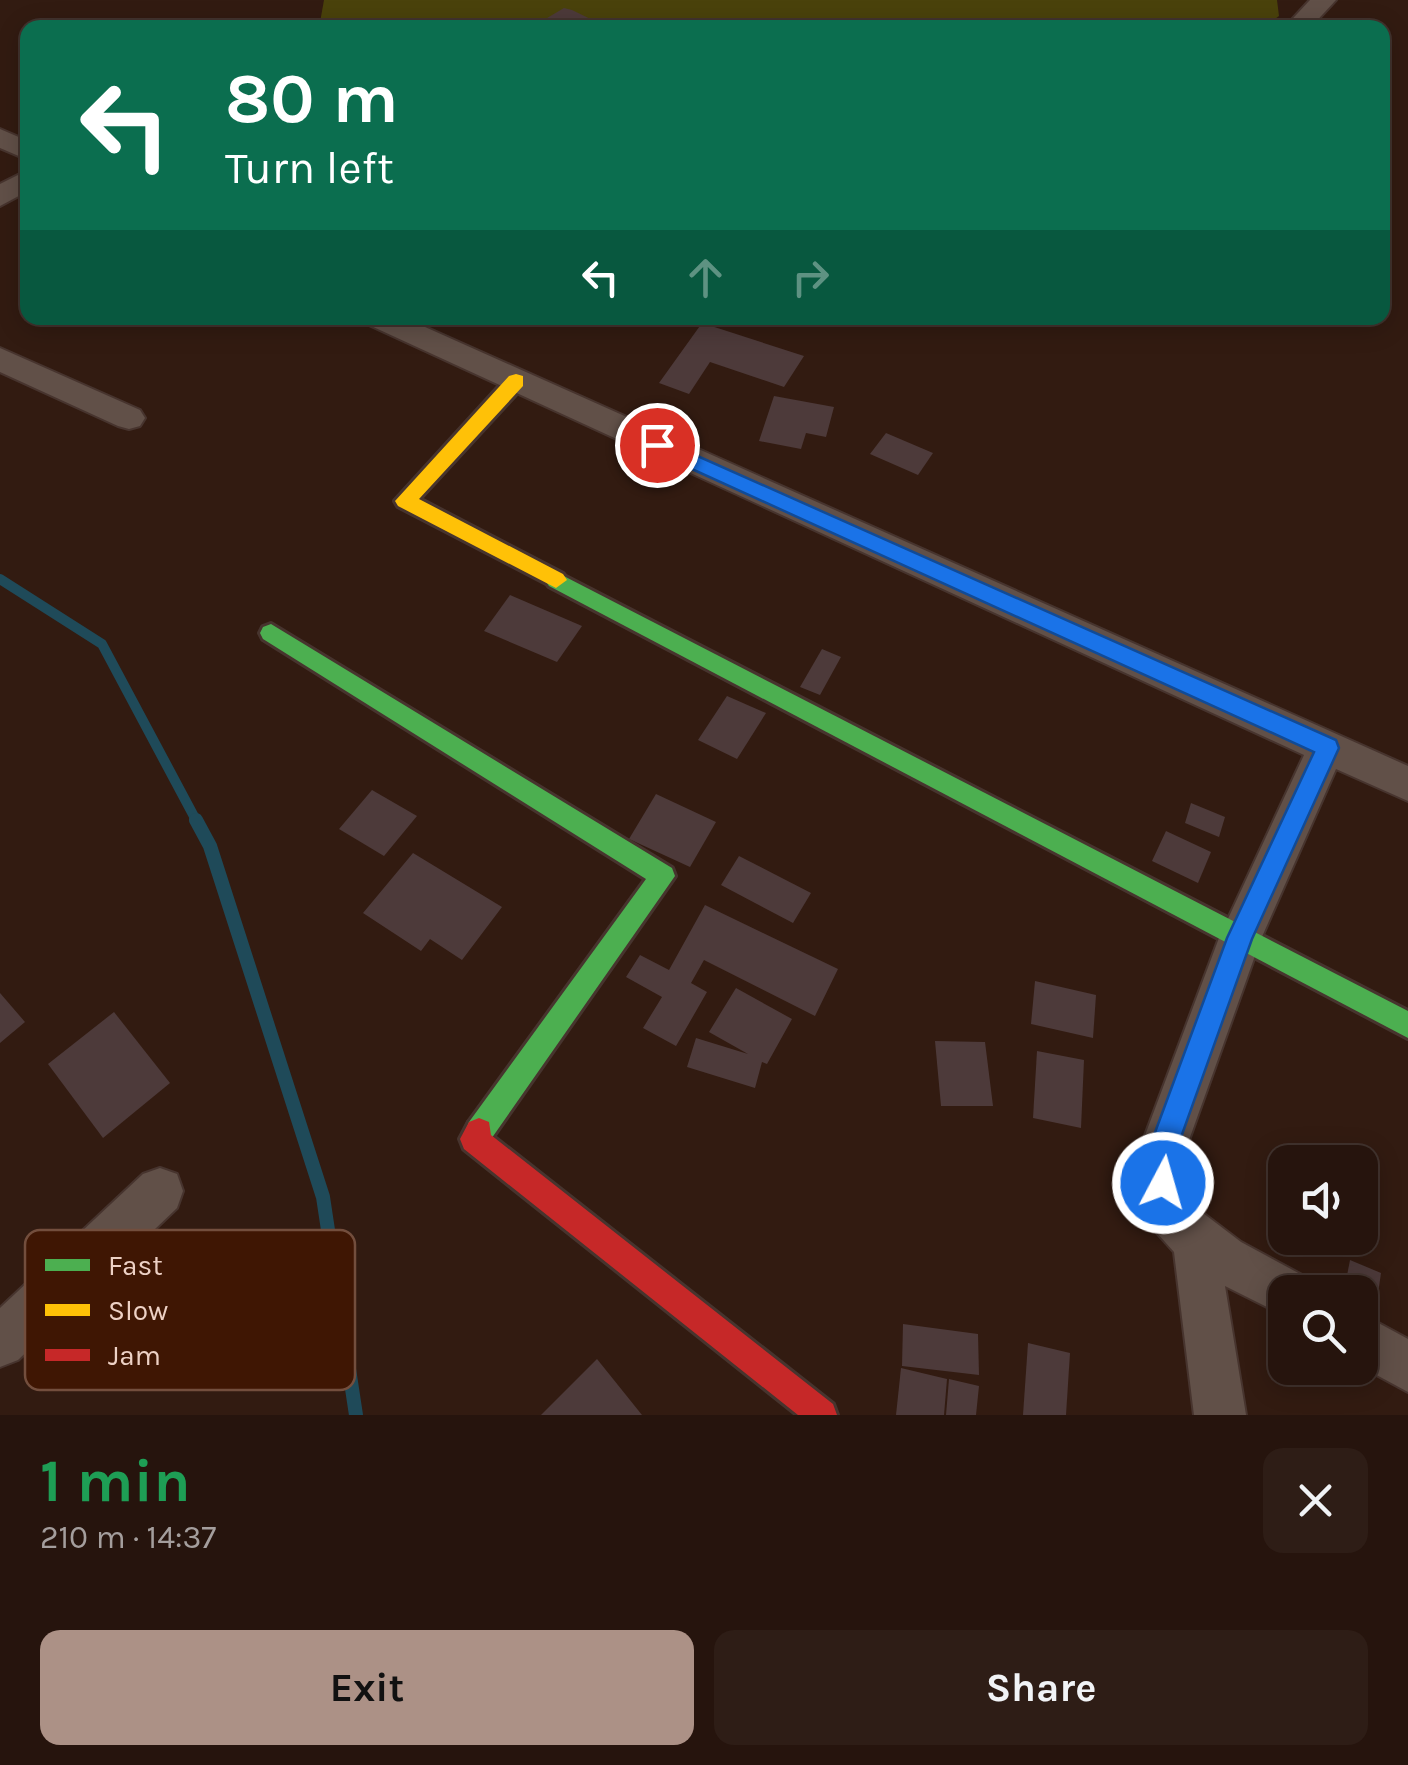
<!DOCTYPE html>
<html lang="en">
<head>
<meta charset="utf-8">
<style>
  body { margin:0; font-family:Karla,sans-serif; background:#2e1d16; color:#f1f3f6; height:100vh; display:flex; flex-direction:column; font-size:38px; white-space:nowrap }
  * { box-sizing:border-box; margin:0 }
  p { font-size:32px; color:#a49e9d }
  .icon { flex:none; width:55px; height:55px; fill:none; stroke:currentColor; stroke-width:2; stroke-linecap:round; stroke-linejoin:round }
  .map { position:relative; height:1415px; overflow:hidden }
  .sheet { display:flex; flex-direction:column; background:#26140d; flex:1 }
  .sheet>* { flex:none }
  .banner { position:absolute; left:20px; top:20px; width:1370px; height:305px; border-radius:20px; box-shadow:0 5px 25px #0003,0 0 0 2px #42332e; background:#0b6e4f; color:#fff; overflow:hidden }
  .fabs { position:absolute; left:1268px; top:1145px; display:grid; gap:20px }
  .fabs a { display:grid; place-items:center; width:110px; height:110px; border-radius:20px; background:#26140d; box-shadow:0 5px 25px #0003,0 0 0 2px #42332e; font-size:50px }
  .pin { position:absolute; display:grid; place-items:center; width:85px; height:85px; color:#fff; margin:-42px; border:5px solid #fff; border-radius:50%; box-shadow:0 2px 10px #0007 }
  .me { position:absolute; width:110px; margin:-55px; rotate:6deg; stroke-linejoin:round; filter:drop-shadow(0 0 8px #0008) }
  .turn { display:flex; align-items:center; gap:35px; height:210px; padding:0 40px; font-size:45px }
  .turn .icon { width:130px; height:130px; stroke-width:2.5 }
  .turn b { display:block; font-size:70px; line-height:85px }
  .lanes { display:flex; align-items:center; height:95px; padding:0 40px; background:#0003; justify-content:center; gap:50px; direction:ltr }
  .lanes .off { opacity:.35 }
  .round { display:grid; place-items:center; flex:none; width:105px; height:105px; border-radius:20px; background:#2e1d16 }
  .headline { display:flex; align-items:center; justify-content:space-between; height:170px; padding:0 40px }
  h1 { font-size:60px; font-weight:700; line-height:75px; color:#1e9e55 }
  .button { display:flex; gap:20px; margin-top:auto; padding:20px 40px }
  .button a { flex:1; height:115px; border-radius:20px; background:#ac9186; color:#111; font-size:40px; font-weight:700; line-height:115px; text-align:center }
  .button a+a { background:#2e1d16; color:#f1f3f6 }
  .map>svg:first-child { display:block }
  .green { fill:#4a420b }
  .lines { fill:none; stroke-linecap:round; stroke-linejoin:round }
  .stream-far1 { stroke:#1f4a59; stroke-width:10 }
  .stream { stroke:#1f4a59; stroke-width:14 }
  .building { fill:#4d3a3a }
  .street-casing { stroke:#47342e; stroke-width:4 }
  .fast-casing { stroke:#47342e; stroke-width:6 }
  .slow-casing { stroke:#47342e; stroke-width:6 }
  .jam-casing { stroke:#47342e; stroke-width:6 }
  .street { fill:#615048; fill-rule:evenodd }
  .fast { fill:#4caf50; fill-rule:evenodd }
  .slow { fill:#ffc107; fill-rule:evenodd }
  .jam { fill:#c62828; fill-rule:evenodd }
  .route { fill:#1a73e8; stroke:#114b97; stroke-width:2.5 }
  .key { fill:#3f1603; stroke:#734e3d; stroke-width:2.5 }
  .key-label { font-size:28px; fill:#edd1c5 }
</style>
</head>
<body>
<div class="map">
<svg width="1408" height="1415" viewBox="0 0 1408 1415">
  <rect width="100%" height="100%" fill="#321b11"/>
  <!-- green -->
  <path class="green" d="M 324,0 L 1277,0 L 1279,16 L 1263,28 L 319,28 Z"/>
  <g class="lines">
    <!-- stream-far1 -->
    <path class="stream-far1" d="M 0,579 L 102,644 L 197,822"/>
    <!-- stream -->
    <path class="stream" d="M 196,820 L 210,846 L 323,1197 L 356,1415"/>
  </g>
  <!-- building -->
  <g class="building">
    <path d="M 564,8 L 572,10 L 609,28 L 546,28 L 548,24 L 542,21 Z"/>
    <path d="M 702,323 L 804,356 L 784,387 L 710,362 L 689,394 L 659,383 Z"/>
    <path d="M 774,396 L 834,407 L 826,437 L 806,433 L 801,449 L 759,441 Z"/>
    <path d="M 886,433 L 933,453 L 918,475 L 870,454 Z"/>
    <path d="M 510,595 L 582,626 L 557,662 L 484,631 Z"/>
    <path d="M 822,649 L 841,657 L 820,695 L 800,687 Z"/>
    <path d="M 727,696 L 766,713 L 737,759 L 698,740 Z"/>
    <path d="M 372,790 L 417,816 L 384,856 L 339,829 Z"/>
    <path d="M 656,794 L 716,822 L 690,867 L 629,839 Z"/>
    <path d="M 1191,803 L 1225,817 L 1219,837 L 1185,823 Z"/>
    <path d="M 1166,831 L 1211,852 L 1198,883 L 1152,861 Z"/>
    <path d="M 413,853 L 502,907 L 462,960 L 430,939 L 421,951 L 363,913 Z"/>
    <path d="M 739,856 L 811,893 L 793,923 L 721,885 Z"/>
    <path d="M 705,905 L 838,969 L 815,1016 L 704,960 L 691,983 L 707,992 L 676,1046 L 643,1028 L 662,997 L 626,977 L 640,955 L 669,970 Z"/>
    <path d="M 1035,981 L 1096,995 L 1093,1038 L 1031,1024 Z"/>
    <path d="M 736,988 L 792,1019 L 767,1064 L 762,1062 L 755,1088 L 687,1067 L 696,1038 L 748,1054 L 709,1032 Z"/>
    <path d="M 0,993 L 25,1022 L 0,1043 Z"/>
    <path d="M 114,1012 L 170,1083 L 103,1138 L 48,1064 Z"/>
    <path d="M 935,1041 L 985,1042 L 993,1106 L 941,1106 Z"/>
    <path d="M 1037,1051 L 1084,1060 L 1081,1128 L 1033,1118 Z"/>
    <path d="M 1350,1260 L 1381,1273 L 1377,1301 L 1345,1286 Z"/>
    <path d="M 903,1324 L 978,1334 L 979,1375 L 902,1366 Z"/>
    <path d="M 1028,1343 L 1070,1353 L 1066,1415 L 1023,1415 Z"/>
    <path d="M 597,1359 L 642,1415 L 541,1415 Z"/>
    <path d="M 901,1368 L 947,1379 L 944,1415 L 896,1415 Z"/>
    <path d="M 949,1379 L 979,1386 L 976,1415 L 946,1415 Z"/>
  </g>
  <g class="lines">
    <!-- street casing -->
    <g class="street-casing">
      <g id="street">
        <path d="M 1310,0 L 1336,0 L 1310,28 L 1284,28 Z"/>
        <path d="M 0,129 L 28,141 L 28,160 L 0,148 Z"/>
        <path d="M 28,170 L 28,191 L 0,206 L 0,184 Z"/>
        <path d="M 365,318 L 405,318 L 1408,766 L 1408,801 L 1336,769 L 1261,939 L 1184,1154 L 1189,1194 L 1199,1210 L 1241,1242 L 1302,1275 L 1309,1292 L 1285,1292 L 1285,1316 L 1225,1286 L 1246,1415 L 1194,1415 L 1174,1252 L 1157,1233 L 1147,1209 L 1138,1154 L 1219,938 L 1304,755 L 369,325 Z"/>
        <path d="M 0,348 L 140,410 L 145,418 L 140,426 L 129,429 L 118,426 L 0,372 Z"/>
        <path d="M 160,1168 L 177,1174 L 183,1191 L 177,1208 L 18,1360 L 0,1367 L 0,1308 L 143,1174 Z"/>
        <path d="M 1360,1313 L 1408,1339 L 1408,1392 L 1360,1366 Z"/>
      </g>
    </g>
    <!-- fast casing -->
    <g class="fast-casing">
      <g id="fast">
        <path d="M 556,572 L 1408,1011 L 1408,1038 L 549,586 L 545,580 Z"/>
        <path d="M 271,624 L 672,868 L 675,876 L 489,1142 L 479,1146 L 469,1142 L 465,1132 L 469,1122 L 646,879 L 263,639 L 260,633 L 263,627 Z"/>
      </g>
    </g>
    <!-- slow casing -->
    <g class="slow-casing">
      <path id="slow" d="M 516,374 L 523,376 L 523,386 L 419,499 L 563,574 L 567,580 L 556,588 L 398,506 L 395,501 L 509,376 Z"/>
    </g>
    <!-- jam casing -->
    <g class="jam-casing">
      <path id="jam" d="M 479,1118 L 489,1122 L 491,1135 L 833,1404 L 837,1415 L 798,1415 L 464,1149 L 460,1139 L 469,1122 Z"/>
    </g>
    <!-- street -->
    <use href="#street" class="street"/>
    <!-- fast -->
    <use href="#fast" class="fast"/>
    <!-- slow -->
    <use href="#slow" class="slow"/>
    <!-- jam -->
    <use href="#jam" class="jam"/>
  </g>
  <!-- route -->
  <path class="route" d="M 657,438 L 1336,740 L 1339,748 L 1252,939 L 1175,1154 L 1177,1183 L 1173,1193 L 1163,1197 L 1153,1193 L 1147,1154 L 1227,938 L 1314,752 L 650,450 L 647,445 Z"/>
  <!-- legend -->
  <rect x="25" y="1230" width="330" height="160" rx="15" class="key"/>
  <rect x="45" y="1259" width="45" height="12" fill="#4caf50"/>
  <rect x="45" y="1304" width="45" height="12" fill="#ffc107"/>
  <rect x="45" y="1349" width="45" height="12" fill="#c62828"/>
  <g class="key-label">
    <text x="108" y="1275">Fast</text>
    <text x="108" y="1320">Slow</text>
    <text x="108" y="1365">Jam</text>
  </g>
</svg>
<div class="fabs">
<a><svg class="icon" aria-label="sound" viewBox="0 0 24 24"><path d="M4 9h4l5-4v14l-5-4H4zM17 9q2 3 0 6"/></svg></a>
<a><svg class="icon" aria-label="search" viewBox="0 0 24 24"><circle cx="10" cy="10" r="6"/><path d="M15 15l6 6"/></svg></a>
</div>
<div class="pin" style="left:657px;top:445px;background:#d93025"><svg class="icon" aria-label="arrive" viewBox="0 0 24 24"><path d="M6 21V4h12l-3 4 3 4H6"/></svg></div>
<svg class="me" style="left:1163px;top:1183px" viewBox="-20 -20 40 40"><circle r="17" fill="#1a73e8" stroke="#fff" stroke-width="3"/><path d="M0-11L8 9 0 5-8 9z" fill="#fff"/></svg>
<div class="banner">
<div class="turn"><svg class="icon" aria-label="left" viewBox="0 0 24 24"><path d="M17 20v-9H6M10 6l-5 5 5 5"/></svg><div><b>80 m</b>Turn left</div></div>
<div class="lanes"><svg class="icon" aria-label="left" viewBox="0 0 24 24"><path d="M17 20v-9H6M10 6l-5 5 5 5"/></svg><svg class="icon off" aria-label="ahead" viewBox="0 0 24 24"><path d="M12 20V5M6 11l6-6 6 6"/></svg><svg class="icon off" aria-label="right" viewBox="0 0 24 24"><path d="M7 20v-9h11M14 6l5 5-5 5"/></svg></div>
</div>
</div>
<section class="sheet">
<div class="headline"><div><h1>1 min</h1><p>210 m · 14:37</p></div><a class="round"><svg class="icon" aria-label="close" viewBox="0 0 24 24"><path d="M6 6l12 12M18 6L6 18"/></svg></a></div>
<div class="button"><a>Exit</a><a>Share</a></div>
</section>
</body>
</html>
